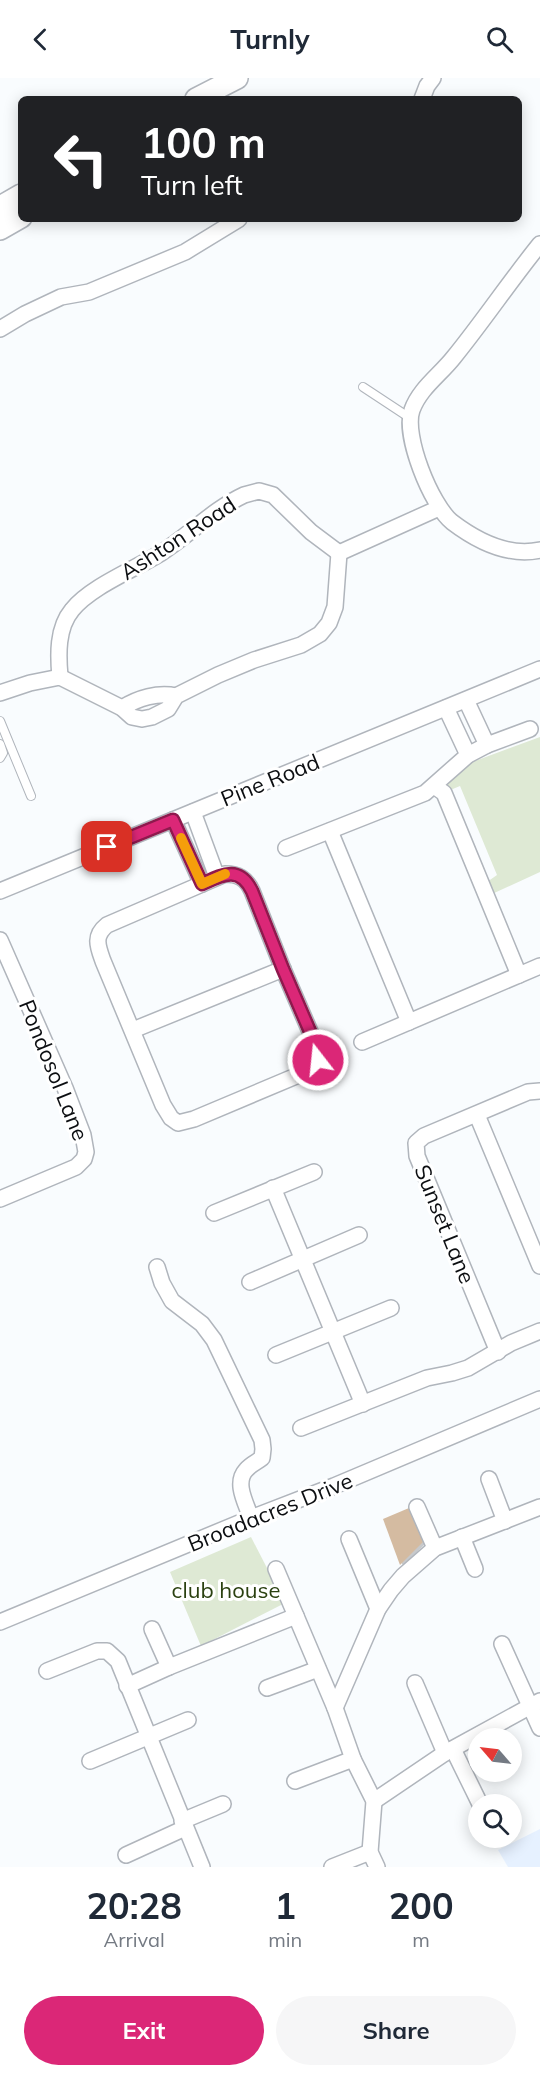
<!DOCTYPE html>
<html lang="en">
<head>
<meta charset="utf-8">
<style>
  body { margin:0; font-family:Mulish,sans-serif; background:#f6f6f7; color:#1f2937; height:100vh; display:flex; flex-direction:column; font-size:22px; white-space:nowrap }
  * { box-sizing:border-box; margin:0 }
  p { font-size:20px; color:#747a83 }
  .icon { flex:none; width:33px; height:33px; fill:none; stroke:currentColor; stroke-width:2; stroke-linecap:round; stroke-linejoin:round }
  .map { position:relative; height:1789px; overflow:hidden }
  .sheet { display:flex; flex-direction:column; background:#fff; flex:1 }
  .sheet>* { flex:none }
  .guide { position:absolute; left:18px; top:18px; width:504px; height:126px; border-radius:9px; box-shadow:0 3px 15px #0003; background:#202124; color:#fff; overflow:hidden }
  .needle { width:39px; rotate:298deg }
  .buttons { position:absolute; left:468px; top:1650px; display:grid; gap:12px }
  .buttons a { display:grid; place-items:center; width:54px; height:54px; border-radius:50%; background:#fff; box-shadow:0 3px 15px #0003; font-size:30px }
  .pin { position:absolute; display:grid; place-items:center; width:51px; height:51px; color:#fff; margin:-26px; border-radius:12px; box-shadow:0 3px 9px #0006 }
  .me { position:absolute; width:66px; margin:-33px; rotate:344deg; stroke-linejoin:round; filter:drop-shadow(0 0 4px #0008) }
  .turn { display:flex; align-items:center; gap:21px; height:126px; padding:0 24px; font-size:27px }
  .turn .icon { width:78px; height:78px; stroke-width:2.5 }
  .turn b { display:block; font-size:42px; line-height:51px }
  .eta { display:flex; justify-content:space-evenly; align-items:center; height:102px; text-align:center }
  .eta b { font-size:36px; font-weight:700; line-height:42px }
  .button { display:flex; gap:12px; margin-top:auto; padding:12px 24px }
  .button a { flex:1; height:69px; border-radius:36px; background:#db2777; color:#fff; font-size:24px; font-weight:700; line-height:69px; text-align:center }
  .button a+a { background:#f6f6f7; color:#1f2937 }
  header { display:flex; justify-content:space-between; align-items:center; height:78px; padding:0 24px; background:#fff; font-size:27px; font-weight:700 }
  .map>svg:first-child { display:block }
  .built { fill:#e6f1ff }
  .green { fill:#dee9d4 }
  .shadow { fill:#0003 }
  .building { fill:#d4bba1 }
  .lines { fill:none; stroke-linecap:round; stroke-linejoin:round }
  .lane-casing { stroke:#b0b5bc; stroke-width:10 }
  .street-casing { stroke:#b0b5bc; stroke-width:18 }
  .secondary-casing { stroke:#b0b5bc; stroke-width:24 }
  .lane { stroke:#fff; stroke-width:8 }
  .street { stroke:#fff; stroke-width:15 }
  .secondary { stroke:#fff; stroke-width:21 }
  .route-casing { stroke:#8e194d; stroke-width:15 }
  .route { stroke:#db2777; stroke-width:10 }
  .slow { stroke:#f59e0b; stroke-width:10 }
  .labels { text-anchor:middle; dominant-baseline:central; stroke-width:6; stroke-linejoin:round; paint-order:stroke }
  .street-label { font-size:22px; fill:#0c0e11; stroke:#fff }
  .park-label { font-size:22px; fill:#2b4111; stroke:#fff }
</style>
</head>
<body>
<header><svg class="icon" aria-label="back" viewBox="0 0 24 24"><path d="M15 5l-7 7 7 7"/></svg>Turnly<svg class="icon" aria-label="search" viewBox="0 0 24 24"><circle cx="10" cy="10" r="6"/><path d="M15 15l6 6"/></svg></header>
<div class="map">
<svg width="540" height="1789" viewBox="0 0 540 1789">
  <rect width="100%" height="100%" fill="#f9fcfe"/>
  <!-- built -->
  <path class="built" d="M 540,1751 L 540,1789 L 508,1789 L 498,1772 Z"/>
  <!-- green -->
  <g class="green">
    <path d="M 540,659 L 540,794 L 492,816 L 487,804 L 497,797 L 460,708 L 448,713 L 446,706 L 467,686 Z"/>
    <path d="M 251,1459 L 285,1525 L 201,1568 L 170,1494 Z"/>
  </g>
  <!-- shadow -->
  <path class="shadow" d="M 409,1432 L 412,1434 L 425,1466 L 404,1488 L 402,1486 L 385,1442 Z"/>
  <!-- building -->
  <path class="building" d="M 409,1430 L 423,1464 L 400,1487 L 383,1441 Z"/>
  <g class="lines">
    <!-- lane casing -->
    <g class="lane-casing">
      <g id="lane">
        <path d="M 363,309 L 410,340"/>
        <path d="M 0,643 L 31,718"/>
        <path d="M 0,666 L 3,675 L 0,680"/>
      </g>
    </g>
    <!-- street casing -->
    <g class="street-casing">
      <g id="street">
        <path d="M 422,21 L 427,8 L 433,0"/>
        <path d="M 540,166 C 510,203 484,242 454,279 C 440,297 420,310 412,332 C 403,357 431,427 452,444 C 477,463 508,479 540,472"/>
        <path d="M 0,251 L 25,236 L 61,219 L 89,214 L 185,174 L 239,141"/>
        <path d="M 339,475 L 439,430"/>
        <path d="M 60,599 C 58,577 57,550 72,532 C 90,509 135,491 161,475 C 189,457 214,431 244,417 L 259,413 L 273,417 L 311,454 L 339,475"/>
        <path d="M 0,615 L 30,605 L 60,599 L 122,630 L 132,639 L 142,641 L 152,639 L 168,631 L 176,618 L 218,597 L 254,582 L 301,567 L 320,556 L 329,545 L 335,529 L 339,475"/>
        <path d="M 466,622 L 487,667"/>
        <path d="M 122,630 C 138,620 158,614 176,618"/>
        <path d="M 446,630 L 468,677"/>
        <path d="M 434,708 L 444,715 L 519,897"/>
        <path d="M 193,734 L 217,799"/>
        <path d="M 173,742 L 202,806"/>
        <path d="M 330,753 L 409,944"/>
        <path d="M 286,770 L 425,715 L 468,677 L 487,667 L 530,651"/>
        <path d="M 225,796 C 238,796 246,800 252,813 L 283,891 L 315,965 L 318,982 L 313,989 L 308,993 L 194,1041 L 178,1045 L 171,1040 L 163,1027 L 103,883 C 98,869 93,858 107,847 Z"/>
        <path d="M 0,813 L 540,591"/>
        <path d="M 0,862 L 65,1010 L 83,1057 L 86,1074 L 84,1081 L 76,1089 L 0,1121"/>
        <path d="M 133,952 L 283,891"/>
        <path d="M 362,964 L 540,888"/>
        <path d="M 477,1037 L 540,1188"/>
        <path d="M 273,1110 L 363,1326"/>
        <path d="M 214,1135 L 314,1094"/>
        <path d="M 157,1189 L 162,1205 L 172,1223 L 202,1246 L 214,1262 L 262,1362 L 263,1371 L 262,1380 C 257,1384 251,1386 246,1392 C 234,1405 246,1425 251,1440"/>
        <path d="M 250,1204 L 359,1157"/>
        <path d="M 498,1274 L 417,1078 L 416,1065 L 424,1058 L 528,1014 L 540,1013"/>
        <path d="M 276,1277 L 391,1230"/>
        <path d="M 301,1350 L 427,1300 L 452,1295 L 468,1290 L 511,1265 L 540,1253"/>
        <path d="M 489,1401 L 505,1443"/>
        <path d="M 417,1429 L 435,1470"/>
        <path d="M 462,1459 L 475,1491"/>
        <path d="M 349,1461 L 378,1531"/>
        <path d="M 276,1491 L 335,1630 L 353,1681 L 374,1723 L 370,1774 L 377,1789"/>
        <path d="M 0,1544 L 256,1438 L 334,1408 L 540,1321"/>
        <path d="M 152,1551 L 169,1589"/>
        <path d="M 502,1566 L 540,1650"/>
        <path d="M 47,1593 L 97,1573 L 107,1573 L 118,1583 L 202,1789"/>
        <path d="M 415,1605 L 445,1675"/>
        <path d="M 127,1608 L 169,1589 L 296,1538"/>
        <path d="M 267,1610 L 318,1591"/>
        <path d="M 335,1630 L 378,1531 L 391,1512 L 403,1498 L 435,1470 L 540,1429"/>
        <path d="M 453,1671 L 480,1726"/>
        <path d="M 90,1683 L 188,1642"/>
        <path d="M 295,1703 L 353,1681"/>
        <path d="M 374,1723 L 445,1675 L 540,1623"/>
        <path d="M 182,1743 L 223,1726"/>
        <path d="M 126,1777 L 185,1750"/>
        <path d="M 332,1789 L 370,1774"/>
      </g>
    </g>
    <!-- secondary casing -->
    <g class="secondary-casing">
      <g id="secondary">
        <path d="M 196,21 L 237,0"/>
        <path d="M 0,129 L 21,117"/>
        <path d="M 0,151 L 21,139"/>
      </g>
    </g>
    <!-- lane -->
    <use href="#lane" class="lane"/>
    <!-- street -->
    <use href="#street" class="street"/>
    <!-- secondary -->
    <use href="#secondary" class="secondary"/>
  </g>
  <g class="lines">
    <!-- route casing -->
    <g class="route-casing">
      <path id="route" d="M 107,769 L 173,742 L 202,806 C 222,797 239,787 252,813 L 283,891 L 315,965 L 318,982"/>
    </g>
    <!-- route -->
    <use href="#route" class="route"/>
    <!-- slow -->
    <path class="slow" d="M 181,760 L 202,806 L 225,796"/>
  </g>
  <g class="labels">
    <!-- street labels -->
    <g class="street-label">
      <text transform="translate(178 460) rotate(-33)">Ashton Road</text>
      <text transform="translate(270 702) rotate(-22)">Pine Road</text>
      <text transform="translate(54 992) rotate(68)">Pondosol Lane</text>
      <text transform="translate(445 1146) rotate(68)">Sunset Lane</text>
      <text transform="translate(270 1434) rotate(-22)">Broadacres Drive</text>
    </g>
    <!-- park labels -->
    <g class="park-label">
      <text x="226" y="1512">club house</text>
    </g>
  </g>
</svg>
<div class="buttons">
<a><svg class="needle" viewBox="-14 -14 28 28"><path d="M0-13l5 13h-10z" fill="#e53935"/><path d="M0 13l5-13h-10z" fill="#747a83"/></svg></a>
<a><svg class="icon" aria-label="search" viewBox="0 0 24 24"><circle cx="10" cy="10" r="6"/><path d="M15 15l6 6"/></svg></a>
</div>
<div class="pin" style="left:107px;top:769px;background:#d93025"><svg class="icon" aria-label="arrive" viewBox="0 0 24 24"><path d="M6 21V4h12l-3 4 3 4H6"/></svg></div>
<svg class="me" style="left:318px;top:982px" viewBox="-20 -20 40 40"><circle r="17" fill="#db2777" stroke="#fff" stroke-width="3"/><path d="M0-11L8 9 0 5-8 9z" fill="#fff"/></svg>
<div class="guide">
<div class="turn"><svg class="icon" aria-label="left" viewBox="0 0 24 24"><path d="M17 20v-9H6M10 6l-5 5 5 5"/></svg><div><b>100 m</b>Turn left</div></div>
</div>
</div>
<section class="sheet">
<div class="eta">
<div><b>20:28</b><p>Arrival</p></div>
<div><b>1</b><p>min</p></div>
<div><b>200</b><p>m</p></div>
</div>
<div class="button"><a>Exit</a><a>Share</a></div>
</section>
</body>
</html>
